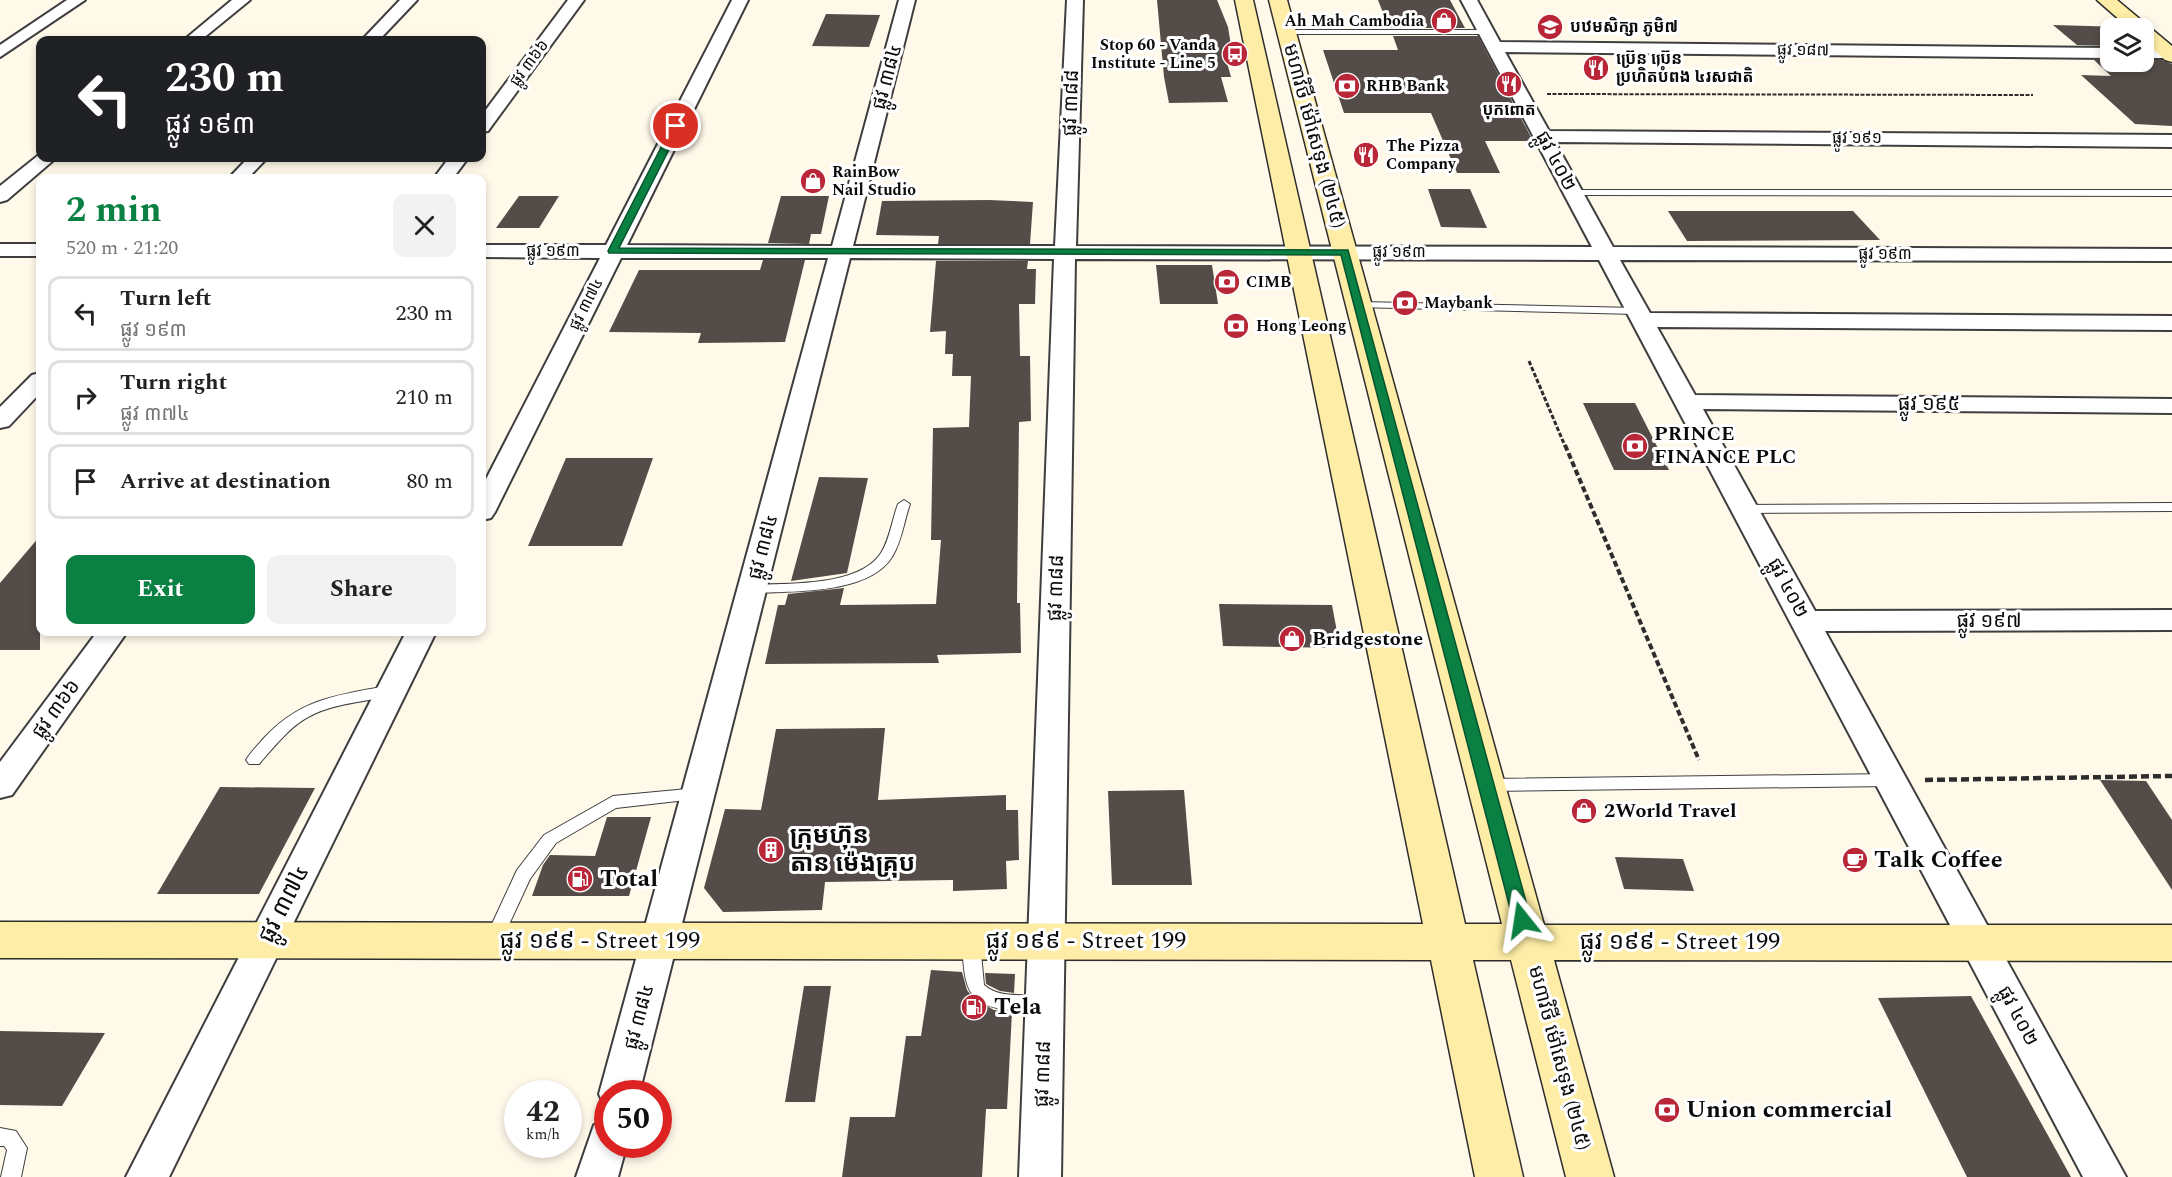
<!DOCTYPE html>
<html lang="en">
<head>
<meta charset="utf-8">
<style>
  body { margin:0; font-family:Spectral,"Noto Sans Khmer",serif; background:#f2f2f2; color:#222; height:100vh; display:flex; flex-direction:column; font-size:22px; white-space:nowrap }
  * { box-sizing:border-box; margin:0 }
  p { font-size:20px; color:#767676 }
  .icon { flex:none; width:33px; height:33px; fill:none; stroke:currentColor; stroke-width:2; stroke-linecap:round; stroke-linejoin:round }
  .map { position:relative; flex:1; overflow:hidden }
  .side { position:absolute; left:36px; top:174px; width:450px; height:462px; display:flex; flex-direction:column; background:#fff; border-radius:12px; box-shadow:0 3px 9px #0003 }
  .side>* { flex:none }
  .hud { position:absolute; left:36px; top:36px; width:450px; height:126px; border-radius:12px; box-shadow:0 3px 9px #0003; background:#202124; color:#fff; overflow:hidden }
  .tools { position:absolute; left:2100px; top:18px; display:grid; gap:12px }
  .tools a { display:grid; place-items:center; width:54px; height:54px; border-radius:12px; background:#fff; box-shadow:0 3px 9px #0003; font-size:30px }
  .speed { position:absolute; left:504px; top:1080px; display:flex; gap:12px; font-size:30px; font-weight:700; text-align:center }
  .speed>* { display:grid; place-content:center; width:78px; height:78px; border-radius:50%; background:#fff; box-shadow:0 3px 9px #0003; line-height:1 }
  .speed small { font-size:15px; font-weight:400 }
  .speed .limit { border:9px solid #d22; background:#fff; color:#111 }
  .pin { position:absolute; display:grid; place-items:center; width:51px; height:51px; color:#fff; margin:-26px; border:3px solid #fff; border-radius:50%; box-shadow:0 2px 6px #0007 }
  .me { position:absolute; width:66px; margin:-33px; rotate:345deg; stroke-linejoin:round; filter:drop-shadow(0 0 4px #0008) }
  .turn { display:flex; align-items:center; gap:21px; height:126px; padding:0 30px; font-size:27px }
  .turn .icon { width:78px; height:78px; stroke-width:2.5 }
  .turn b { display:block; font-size:42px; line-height:51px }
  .round { display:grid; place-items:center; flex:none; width:63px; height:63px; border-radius:12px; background:#f2f2f2 }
  .summary { display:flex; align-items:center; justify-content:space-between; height:102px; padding:0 30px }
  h1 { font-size:36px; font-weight:700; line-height:45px; color:#0b8043 }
  .action { display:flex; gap:12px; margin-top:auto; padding:12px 30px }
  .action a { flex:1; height:69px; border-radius:12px; background:#0b8043; color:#fff; font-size:24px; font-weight:700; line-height:69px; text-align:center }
  .action a+a { background:#f2f2f2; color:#222 }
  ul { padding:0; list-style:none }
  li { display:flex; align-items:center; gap:18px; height:75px; margin:0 12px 9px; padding:0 18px; border:3px solid #e0e0e0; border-radius:12px }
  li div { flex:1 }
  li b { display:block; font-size:22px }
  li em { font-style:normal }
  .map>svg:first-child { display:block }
  .building { fill:#544c48 }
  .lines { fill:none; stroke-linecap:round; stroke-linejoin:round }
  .lane-casing { stroke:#3e3e3e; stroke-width:2 }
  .street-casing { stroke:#3e3e3e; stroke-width:4 }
  .secondary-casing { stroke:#2d2d2d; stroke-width:3 }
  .path-far3 { stroke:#2d2d2d; stroke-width:2; stroke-dasharray:4 1.5; stroke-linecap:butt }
  .path-far2 { stroke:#2d2d2d; stroke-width:3; stroke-dasharray:4.5 2; stroke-linecap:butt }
  .path-far1 { stroke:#2d2d2d; stroke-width:4; stroke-dasharray:6 3; stroke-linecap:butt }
  .path { stroke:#2d2d2d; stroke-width:4.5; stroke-dasharray:8 4; stroke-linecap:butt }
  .lane { fill:#fff; fill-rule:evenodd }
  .street { fill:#fff; fill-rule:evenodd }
  .secondary { fill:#feeda6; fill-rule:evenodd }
  .route { fill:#0b8043; stroke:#07532c; stroke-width:1.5 }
  .labels { text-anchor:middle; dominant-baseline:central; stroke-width:6; stroke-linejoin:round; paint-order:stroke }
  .far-poi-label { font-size:16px; font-weight:bold; fill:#0b0b0b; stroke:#fff; text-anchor:start }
  .far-street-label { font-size:16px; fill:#0b0b0b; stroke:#fff }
  .street-label { font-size:20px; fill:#0b0b0b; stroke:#fff }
  .poi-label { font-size:20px; font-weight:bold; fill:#0b0b0b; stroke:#fff; text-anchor:start }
  .near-poi-label { font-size:24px; font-weight:bold; fill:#0b0b0b; stroke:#fff; text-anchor:start }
  .near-street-label { font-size:24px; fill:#0b0b0b; stroke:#fff }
</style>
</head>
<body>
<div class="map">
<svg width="2172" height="1177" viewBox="0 0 2172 1177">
  <rect width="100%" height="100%" fill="#fff9ea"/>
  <!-- building -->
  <g class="building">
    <path d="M 1157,0 L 1217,0 L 1228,27 L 1232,52 L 1224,52 L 1231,77 L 1221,77 L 1228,102 L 1169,103 L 1164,77 Z"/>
    <path d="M 1378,0 L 1450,0 L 1465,28 L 1389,28 Z"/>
    <path d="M 826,14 L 880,15 L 869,47 L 812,46 Z"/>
    <path d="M 2053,25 L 2124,27 L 2126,28 L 2110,28 L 2110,46 L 2077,45 Z"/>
    <path d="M 1393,36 L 1478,36 L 1533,141 L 1485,141 L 1500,173 L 1457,173 L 1431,113 L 1344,113 L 1323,50 L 1398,50 Z"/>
    <path d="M 2094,60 L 2162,60 L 2172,64 L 2172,126 L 2135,124 L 2081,75 L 2111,76 Z"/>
    <path d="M 1428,189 L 1470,189 L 1487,228 L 1441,227 Z"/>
    <path d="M 519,196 L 559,196 L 539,228 L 496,228 Z"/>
    <path d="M 781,196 L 829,196 L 821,234 L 811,234 L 809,244 L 768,243 Z"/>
    <path d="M 989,200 L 1033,202 L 1030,244 L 938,244 L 939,236 L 876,235 L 882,201 Z"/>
    <path d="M 1668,211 L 1853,211 L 1880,240 L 1687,241 Z"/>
    <path d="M 763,260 L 805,260 L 785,342 L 698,343 L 701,333 L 609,332 L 639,270 L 760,270 Z"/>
    <path d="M 936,261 L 1028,261 L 1027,269 L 1036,269 L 1035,304 L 1019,304 L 1020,356 L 1030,356 L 1031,421 L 1019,422 L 1017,603 L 1020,603 L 1021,653 L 937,655 L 939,663 L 765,664 L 778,605 L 785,605 L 788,594 L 844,588 L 840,605 L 936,604 L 941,540 L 931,540 L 933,428 L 969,427 L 971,376 L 952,376 L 953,354 L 945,354 L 946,331 L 930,332 Z"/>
    <path d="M 1156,265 L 1212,265 L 1218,304 L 1160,304 Z"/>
    <path d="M 1583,403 L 1635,403 L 1669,470 L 1614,470 Z"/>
    <path d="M 566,458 L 653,458 L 622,546 L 528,546 Z"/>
    <path d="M 819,477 L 868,478 L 847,573 L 791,581 Z"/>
    <path d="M 40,536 L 40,650 L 0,650 L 0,583 Z"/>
    <path d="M 1219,604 L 1332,605 L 1340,648 L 1223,646 Z"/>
    <path d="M 885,728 L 878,800 L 1006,795 L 1006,810 L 1018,810 L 1019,860 L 1006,861 L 1007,889 L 953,891 L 953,880 L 825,882 L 822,910 L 723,912 L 704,888 L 725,809 L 761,810 L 776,729 Z"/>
    <path d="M 2100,780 L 2146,781 L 2172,820 L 2172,890 Z"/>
    <path d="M 220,787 L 315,788 L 259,894 L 157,894 Z"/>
    <path d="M 1184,790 L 1192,885 L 1112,885 L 1108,791 Z"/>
    <path d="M 607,817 L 651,817 L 629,896 L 532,896 L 543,865 L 550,855 L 595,856 Z"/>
    <path d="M 1615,857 L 1683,859 L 1694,891 L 1624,889 Z"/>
    <path d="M 931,970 L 962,972 L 967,990 L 974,999 L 994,1010 L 1012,1012 L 1007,1109 L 986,1109 L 982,1177 L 842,1177 L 850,1117 L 895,1117 L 906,1036 L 921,1036 Z"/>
    <path d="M 985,973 L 1015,974 L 1014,993 L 1000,991 L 986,984 Z"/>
    <path d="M 804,986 L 831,986 L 815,1102 L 785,1102 Z"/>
    <path d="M 1971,996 L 2071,1177 L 1967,1177 L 1878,998 Z"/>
    <path d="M 0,1031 L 105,1033 L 62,1106 L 0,1105 Z"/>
  </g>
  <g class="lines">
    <!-- lane casing -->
    <g class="lane-casing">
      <g id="lane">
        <path d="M 1283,30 L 1487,30 L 1491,32 L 1487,34 L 1283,34 Z"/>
        <path d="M 1570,190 L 2172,190 L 2172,196 L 1573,195 L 1570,194 Z"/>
        <path d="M 1360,302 L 1637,308 L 1642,311 L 1637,314 L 1356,307 L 1356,303 Z"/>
        <path d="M 904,500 L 910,504 C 904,521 902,541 892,557 C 868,595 791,591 752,593 L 745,589 L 752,585 C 788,583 859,587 881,553 C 890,539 892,520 898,504 Z"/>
        <path d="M 2172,503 L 2172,511 L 1744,513 L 1738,509 L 1744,505 Z"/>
        <path d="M 392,685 L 397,686 L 399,690 L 397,694 C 369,702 337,702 310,716 C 290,726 274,747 259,764 L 249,764 L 246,760 C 251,752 258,745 264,738 C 302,697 340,695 392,685 Z"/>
        <path d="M 1890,774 L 1895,776 L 1898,780 L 1895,784 L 1890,786 L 1489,791 L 1483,789 L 1481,785 L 1483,781 L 1489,779 Z"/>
        <path d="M 698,788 L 704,790 L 706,794 L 704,798 L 616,808 L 556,843 L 530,879 L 500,944 L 494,946 L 488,944 L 485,939 L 517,870 L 544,835 L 613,796 Z"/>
        <path d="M 971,936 L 977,938 L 980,943 L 984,985 C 1003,1001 1027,991 1048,999 L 1051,1004 L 1048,1009 C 1037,1014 1022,1011 1010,1010 C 963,1006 965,982 962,943 L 965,938 Z"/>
        <path d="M 0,1128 L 16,1131 L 27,1148 L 21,1177 L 1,1177 L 7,1150 L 4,1146 L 0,1146 Z"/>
      </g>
    </g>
    <!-- street casing -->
    <g class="street-casing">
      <g id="street">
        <path d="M 67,0 L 85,0 L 0,57 L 0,45 Z"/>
        <path d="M 232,0 L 250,0 L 201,40 L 184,40 Z"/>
        <path d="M 400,0 L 417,0 L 379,40 L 362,40 Z"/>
        <path d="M 568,0 L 584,0 L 488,131 L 482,132 L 482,115 Z"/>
        <path d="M 732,0 L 748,0 L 627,245 L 832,246 L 899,0 L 915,0 L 853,246 L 1055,246 L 1067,0 L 1083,0 L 1076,246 L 1592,247 L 1461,0 L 1477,0 L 1500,42 L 2110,48 L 2110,58 L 1505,52 L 1549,131 L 2172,135 L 2172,147 L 1555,142 L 1613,247 L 2172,249 L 2172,261 L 1620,260 L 1650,313 L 2172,316 L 2172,330 L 1657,327 L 1695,395 L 2172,399 L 2172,413 L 1703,409 L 1815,611 L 2172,610 L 2172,630 L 1825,631 L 2126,1177 L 2083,1177 L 1599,260 L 1075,259 L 1061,1177 L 1019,1177 L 1054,259 L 850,258 L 639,1094 L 608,1094 L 608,1108 L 605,1107 L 599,1094 L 828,258 L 621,258 L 495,512 L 491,518 L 482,520 L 482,487 L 600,258 L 482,257 L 482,245 L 606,245 Z"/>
        <rect x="2144" y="48" width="28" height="10"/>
        <path d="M 40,154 L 40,158 L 56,158 L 7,200 L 0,202 L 0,186 Z"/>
        <path d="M 248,158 L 267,158 L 248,178 L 229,178 Z"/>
        <path d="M 449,158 L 468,158 L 453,178 L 434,178 Z"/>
        <rect x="0" y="244" width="40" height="12"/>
        <path d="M 40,373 L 40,393 L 9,426 L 0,428 L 0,407 L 32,375 Z"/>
        <path d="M 97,632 L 127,632 L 12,795 L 0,798 L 0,762 Z"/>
        <path d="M 406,632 L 436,632 L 169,1177 L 126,1177 Z"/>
        <path d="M 608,1119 L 608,1144 L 627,1144 L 618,1177 L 576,1177 L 594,1125 Z"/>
      </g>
    </g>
    <!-- secondary casing -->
    <g class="secondary-casing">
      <g id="secondary">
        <path d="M 1235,0 L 1253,0 L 1465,924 L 1502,924 L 1269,0 L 1287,0 L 1544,925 L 2172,925 L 2172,961 L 1554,960 L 1614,1177 L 1566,1177 L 1511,960 L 1473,960 L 1523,1177 L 1475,1177 L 1431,960 L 0,958 L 0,922 L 1423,924 Z"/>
        <path d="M 2097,0 L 2117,0 L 2172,46 L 2172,62 L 2165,60 L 2144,41 L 2144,28 L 2129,28 Z"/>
      </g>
    </g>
    <!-- path-far3 -->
    <path class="path-far3" d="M 1547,94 L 2033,95"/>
    <!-- path-far2 -->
    <path class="path-far2" d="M 1529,361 L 1565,446"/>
    <!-- path-far1 -->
    <path class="path-far1" d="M 1565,445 L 1699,760"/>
    <!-- path -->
    <path class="path" d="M 1925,780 L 2172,776"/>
    <!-- lane -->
    <use href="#lane" class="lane"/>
    <!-- street -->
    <use href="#street" class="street"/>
    <!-- secondary -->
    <use href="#secondary" class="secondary"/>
  </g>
  <!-- route -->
  <path class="route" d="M 673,124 L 681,126 L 619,248 L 1348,250 L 1531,920 L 1528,925 L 1516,925 L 1513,920 L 1341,255 L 609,253 L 608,251 Z"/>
  <!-- icons -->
  <defs>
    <g id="shop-disc" transform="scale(1.35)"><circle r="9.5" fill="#b82638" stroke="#fff"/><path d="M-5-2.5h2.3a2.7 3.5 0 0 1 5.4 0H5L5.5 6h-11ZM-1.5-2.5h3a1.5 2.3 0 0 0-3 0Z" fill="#fff"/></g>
    <g id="school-disc" transform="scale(1.35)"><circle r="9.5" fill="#b82638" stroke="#fff"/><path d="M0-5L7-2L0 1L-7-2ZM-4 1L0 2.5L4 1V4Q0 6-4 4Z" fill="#fff"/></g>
    <g id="bus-disc" transform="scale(1.35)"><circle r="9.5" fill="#b82638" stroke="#fff"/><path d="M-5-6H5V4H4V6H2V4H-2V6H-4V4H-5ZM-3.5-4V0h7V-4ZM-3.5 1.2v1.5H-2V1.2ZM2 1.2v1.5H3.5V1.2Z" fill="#fff"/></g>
    <g id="restaurant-disc" transform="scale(1.35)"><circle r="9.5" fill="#b82638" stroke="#fff"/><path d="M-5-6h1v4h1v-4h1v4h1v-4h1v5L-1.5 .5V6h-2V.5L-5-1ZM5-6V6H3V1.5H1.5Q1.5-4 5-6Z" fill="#fff"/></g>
    <g id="bank-disc" transform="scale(1.35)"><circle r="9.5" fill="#b82638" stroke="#fff"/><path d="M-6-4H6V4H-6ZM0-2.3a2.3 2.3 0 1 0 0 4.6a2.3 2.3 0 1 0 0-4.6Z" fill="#fff"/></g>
    <g id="building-disc" transform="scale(1.35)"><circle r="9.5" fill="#b82638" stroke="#fff"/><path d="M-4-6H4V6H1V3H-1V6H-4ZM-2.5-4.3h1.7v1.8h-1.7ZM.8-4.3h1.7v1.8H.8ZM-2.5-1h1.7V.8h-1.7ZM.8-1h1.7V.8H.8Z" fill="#fff"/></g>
    <g id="cafe-disc" transform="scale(1.35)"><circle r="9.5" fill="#b82638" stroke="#fff"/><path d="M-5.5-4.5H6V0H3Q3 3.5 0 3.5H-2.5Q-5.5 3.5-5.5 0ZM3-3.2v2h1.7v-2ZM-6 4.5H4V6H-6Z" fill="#fff"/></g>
    <g id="fuel-disc" transform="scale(1.35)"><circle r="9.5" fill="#b82638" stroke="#fff"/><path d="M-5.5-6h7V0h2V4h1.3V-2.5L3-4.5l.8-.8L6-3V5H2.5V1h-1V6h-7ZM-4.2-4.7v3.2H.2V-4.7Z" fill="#fff"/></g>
  </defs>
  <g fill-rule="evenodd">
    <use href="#shop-disc" x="1444" y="21"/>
    <use href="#school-disc" x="1550" y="27"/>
    <use href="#bus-disc" x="1235" y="54"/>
    <use href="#restaurant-disc" x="1596" y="68"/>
    <use href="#restaurant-disc" x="1509" y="84"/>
    <use href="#bank-disc" x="1347" y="86"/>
    <use href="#restaurant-disc" x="1366" y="155"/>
    <use href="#shop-disc" x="813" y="181"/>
    <use href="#bank-disc" x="1227" y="282"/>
    <use href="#bank-disc" x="1405" y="303"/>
    <use href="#bank-disc" x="1236" y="326"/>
    <use href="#bank-disc" x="1635" y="446"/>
    <use href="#shop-disc" x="1292" y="639"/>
    <use href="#shop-disc" x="1584" y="811"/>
    <use href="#building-disc" x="771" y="850"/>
    <use href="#cafe-disc" x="1855" y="860"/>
    <use href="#fuel-disc" x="580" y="879"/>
    <use href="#fuel-disc" x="974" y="1007"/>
    <use href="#bank-disc" x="1667" y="1110"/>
  </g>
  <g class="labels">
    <!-- far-poi labels -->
    <g class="far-poi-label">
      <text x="1424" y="21" text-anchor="end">Ah Mah Cambodia</text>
      <text x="1570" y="27">បឋមសិក្សា ភូមិ៧</text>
      <text x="1216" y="45" text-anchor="end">Stop 60 - Vanda<tspan x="1216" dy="18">Institute - Line 5</tspan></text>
      <text x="1616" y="59">ប្រ៊េន ប្រ៊េន<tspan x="1616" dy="18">ប្រហិតបំពង ៤រសជាតិ</tspan></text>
      <text x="1366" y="86">RHB Bank</text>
      <text x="1509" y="110" text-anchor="middle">បុកពោត</text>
      <text x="1386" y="146">The Pizza<tspan x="1386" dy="18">Company</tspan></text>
      <text x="832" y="172">RainBow<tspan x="832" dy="18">Nail Studio</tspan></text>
      <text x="1246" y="282">CIMB</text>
      <text x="1424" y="303">Maybank</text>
      <text x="1256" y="326">Hong Leong</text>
    </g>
    <!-- far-street labels -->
    <g class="far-street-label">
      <text transform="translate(1803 50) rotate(1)">ផ្លូវ ១៨៧</text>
      <text transform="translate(529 63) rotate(-53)">ផ្លូវ ៣៦៦</text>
      <text x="1857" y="138">ផ្លូវ ១៩១</text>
      <text x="553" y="251">ផ្លូវ ១៩៣</text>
      <text x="1399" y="252">ផ្លូវ ១៩៣</text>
      <text x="1885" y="254">ផ្លូវ ១៩៣</text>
      <text transform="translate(586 304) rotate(-63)">ផ្លូវ ៣៧៤</text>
    </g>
    <!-- street labels -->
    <g class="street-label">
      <text transform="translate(887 77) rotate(-75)">ផ្លូវ ៣៨៤</text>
      <text transform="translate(1071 103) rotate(-88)">ផ្លូវ ៣៨៨</text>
      <text transform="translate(1314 136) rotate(75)">មហាវិថី ម៉ៅសេទុង (២៤៥)</text>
      <text transform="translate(1556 161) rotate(62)">ផ្លូវ ៤០២</text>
      <text x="1929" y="404">ផ្លូវ ១៩៥</text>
      <text transform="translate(763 547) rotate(-75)">ផ្លូវ ៣៨៤</text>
      <text transform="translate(1056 588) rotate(-88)">ផ្លូវ ៣៨៨</text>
      <text transform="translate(1788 588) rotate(62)">ផ្លូវ ៤០២</text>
      <text x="1989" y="621">ផ្លូវ ១៩៧</text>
      <text transform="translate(56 709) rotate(-54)">ផ្លូវ ៣៦៦</text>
      <text transform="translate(2018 1016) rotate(62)">ផ្លូវ ៤០២</text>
      <text transform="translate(639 1017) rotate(-75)">ផ្លូវ ៣៨៤</text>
      <text transform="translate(1559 1058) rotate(75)">មហាវិថី ម៉ៅសេទុង (២៤៥)</text>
      <text transform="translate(1043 1074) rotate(-88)">ផ្លូវ ៣៨៨</text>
    </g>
    <!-- poi labels -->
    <g class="poi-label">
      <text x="1654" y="434">PRINCE<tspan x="1654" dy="23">FINANCE PLC</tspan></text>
      <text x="1312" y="639">Bridgestone</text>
      <text x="1604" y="811">2World Travel</text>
    </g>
    <!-- near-poi labels -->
    <g class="near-poi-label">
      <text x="790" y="836">ក្រុមហ៊ុន<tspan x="790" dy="28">តាន ម៉េងគ្រុប</tspan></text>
      <text x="1874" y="860">Talk Coffee</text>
      <text x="600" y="879">Total</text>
      <text x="994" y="1007">Tela</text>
      <text x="1686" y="1110">Union commercial</text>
    </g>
    <!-- near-street labels -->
    <g class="near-street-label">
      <text transform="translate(284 904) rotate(-63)">ផ្លូវ ៣៧៤</text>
      <text x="600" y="941">ផ្លូវ ១៩៩ - Street 199</text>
      <text x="1086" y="941">ផ្លូវ ១៩៩ - Street 199</text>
      <text x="1680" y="942">ផ្លូវ ១៩៩ - Street 199</text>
    </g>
  </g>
</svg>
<div class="tools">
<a><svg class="icon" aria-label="layers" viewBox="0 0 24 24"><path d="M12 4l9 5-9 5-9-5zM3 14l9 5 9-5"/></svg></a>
</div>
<div class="speed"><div>42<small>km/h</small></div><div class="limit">50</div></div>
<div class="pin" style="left:676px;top:126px;background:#d93025"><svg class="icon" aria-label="arrive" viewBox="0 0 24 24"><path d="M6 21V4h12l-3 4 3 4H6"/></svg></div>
<svg class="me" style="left:1522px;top:920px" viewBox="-20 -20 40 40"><path d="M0-17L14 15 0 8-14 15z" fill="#0b8043" stroke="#fff" stroke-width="4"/></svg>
<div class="hud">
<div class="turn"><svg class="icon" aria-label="left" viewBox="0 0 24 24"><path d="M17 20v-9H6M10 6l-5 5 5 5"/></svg><div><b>230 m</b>ផ្លូវ ១៩៣</div></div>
</div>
<section class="side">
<div class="summary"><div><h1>2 min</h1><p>520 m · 21:20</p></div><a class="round"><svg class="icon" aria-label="close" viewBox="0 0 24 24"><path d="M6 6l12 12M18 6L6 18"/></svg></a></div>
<ul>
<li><svg class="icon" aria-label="left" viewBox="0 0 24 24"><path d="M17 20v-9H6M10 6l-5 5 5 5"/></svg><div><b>Turn left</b><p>ផ្លូវ ១៩៣</p></div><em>230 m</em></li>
<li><svg class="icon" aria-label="right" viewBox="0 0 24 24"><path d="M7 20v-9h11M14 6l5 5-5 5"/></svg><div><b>Turn right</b><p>ផ្លូវ ៣៧៤</p></div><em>210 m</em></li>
<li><svg class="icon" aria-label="arrive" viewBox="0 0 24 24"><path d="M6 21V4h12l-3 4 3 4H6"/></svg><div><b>Arrive at destination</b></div><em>80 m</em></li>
</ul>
<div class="action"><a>Exit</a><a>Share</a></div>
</section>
</div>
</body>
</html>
